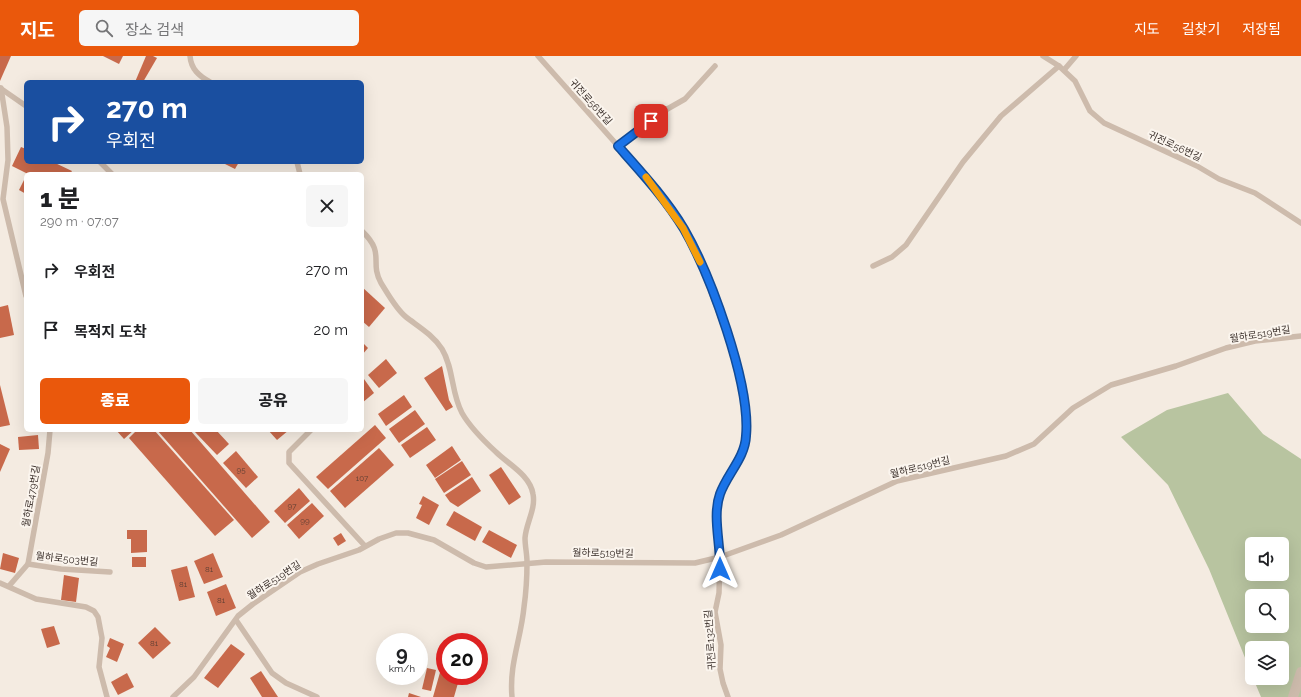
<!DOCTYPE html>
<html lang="ko">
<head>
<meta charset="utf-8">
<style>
  body { margin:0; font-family:Raleway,"Noto Sans KR",sans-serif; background:#f6f6f6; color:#202124; height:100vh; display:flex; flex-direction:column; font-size:15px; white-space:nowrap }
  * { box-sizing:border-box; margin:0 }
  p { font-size:13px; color:#757577 }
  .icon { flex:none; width:22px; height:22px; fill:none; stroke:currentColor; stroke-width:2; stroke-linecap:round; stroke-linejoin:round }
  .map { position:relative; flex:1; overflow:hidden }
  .panel { position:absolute; left:24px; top:116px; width:340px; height:260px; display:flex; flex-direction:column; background:#fff; border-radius:6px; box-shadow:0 4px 16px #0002 }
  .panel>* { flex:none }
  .top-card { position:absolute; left:24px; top:24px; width:340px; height:84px; border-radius:6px; box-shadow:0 4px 16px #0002; background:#1a4fa0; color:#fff; overflow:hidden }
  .buttons { position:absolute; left:1245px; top:481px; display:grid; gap:8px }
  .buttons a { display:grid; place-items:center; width:44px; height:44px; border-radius:6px; background:#fff; box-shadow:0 4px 16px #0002; font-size:20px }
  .speed { position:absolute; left:376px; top:577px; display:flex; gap:8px; font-size:20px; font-weight:700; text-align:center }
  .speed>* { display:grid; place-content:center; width:52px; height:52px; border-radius:50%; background:#fff; box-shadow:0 4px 16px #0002; line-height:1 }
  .speed small { font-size:10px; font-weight:400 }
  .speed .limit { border:6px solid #d22; background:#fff; color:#111 }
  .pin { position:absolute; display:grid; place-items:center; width:34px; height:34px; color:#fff; margin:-17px; border-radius:8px; box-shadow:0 2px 6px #0006 }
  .me { position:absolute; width:44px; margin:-22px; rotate:0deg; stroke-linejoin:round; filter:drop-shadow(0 0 3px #0008) }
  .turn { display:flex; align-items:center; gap:14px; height:84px; padding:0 16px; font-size:18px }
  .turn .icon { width:52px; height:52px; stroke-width:2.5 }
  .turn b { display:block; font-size:28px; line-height:34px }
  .round { display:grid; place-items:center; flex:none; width:42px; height:42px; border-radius:6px; background:#f6f6f6 }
  .overview { display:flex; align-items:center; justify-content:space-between; height:68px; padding:0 16px }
  h1 { font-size:24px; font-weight:800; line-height:30px }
  .action { display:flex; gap:8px; margin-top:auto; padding:8px 16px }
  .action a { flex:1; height:46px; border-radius:6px; background:#ea580c; color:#fff; font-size:16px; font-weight:800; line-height:46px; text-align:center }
  .action a+a { background:#f6f6f6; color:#202124 }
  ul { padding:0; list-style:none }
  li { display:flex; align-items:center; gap:12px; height:60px; padding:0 16px }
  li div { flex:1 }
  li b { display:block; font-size:15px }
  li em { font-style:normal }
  header { display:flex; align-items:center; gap:24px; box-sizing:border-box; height:56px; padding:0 20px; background:#ea580c; color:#fff }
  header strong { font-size:19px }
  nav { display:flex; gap:22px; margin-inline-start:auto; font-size:14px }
  .search { width:280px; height:36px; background:#f6f6f6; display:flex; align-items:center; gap:10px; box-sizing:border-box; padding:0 14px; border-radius:6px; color:#757577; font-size:15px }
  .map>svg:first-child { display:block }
  .green { fill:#b8c4a0; fill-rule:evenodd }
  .building { fill:#c8694b }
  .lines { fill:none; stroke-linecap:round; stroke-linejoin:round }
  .service { stroke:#cdbbac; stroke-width:5.5 }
  .minor { stroke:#cdbbac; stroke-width:10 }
  .route-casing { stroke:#114b97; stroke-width:10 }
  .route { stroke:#1a73e8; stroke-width:7 }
  .slow { stroke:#f59e0b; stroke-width:7 }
  .labels { text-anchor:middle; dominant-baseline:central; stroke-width:4; stroke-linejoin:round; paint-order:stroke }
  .number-label { font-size:8px; fill:#5e3e33 }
  .street-label { font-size:10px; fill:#3b302b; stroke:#fbf5ee }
</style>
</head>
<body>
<header>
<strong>지도</strong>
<div class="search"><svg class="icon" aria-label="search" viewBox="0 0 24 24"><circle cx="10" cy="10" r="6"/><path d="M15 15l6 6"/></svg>장소 검색</div>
<nav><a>지도</a><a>길찾기</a><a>저장됨</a></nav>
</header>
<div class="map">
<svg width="1301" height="641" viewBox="0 0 1301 641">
  <rect width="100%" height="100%" fill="#f4ebe1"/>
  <!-- green -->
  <path class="green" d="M 1228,337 L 1263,378 L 1301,403 L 1301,641 L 1261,641 L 1253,622 L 1282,622 L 1282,592 L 1252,592 L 1252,619 L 1209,513 L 1168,429 L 1121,381 L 1167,354 ZM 1252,488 L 1282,488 L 1282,518 L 1252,518 ZM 1252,540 L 1282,540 L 1282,570 L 1252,570 Z"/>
  <!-- building -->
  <g class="building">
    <path d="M 0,0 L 11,0 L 0,25 Z"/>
    <path d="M 103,0 L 123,0 L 119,8 Z"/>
    <path d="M 146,0 L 153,0 L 157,2 L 143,26 L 135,26 Z"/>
    <path d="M 21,91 L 26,93 L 26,106 L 53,106 L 72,115 L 70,118 L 28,118 L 12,110 Z"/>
    <path d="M 221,106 L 239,106 L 235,113 Z"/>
    <path d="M 25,122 L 26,123 L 26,138 L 19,134 Z"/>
    <path d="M 362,231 L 385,252 L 369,271 L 362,265 Z"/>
    <path d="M 8,249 L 14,279 L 0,282 L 0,251 Z"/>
    <path d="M 362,286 L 368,292 L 362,299 Z"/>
    <path d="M 386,303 L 397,317 L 379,332 L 368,319 Z"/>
    <path d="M 442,310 L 449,344 L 453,351 L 446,355 L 424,322 Z"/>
    <path d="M 364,323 L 374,337 L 362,347 L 362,325 Z"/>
    <path d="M 0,329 L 10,369 L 0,371 Z"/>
    <path d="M 404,339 L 412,351 L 386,370 L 378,358 Z"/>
    <path d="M 415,354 L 425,368 L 399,387 L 389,373 Z"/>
    <path d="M 375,369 L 386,382 L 328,433 L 316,421 Z"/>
    <path d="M 427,371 L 436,384 L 410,402 L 401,389 Z"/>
    <path d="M 116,374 L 134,374 L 124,383 Z"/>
    <path d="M 137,374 L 154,374 L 234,464 L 215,480 L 129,382 Z"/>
    <path d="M 157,374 L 190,374 L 270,466 L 252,482 Z"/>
    <path d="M 195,374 L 216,374 L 229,388 L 217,399 L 194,375 Z"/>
    <path d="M 268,374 L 289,374 L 277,384 Z"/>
    <path d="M 38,379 L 39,393 L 19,394 L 18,381 Z"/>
    <path d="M 0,388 L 10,393 L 0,416 Z"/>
    <path d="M 452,390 L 461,404 L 435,422 L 426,409 Z"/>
    <path d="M 379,392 L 394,409 L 345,452 L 330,435 Z"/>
    <path d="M 236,395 L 258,421 L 246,432 L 223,407 Z"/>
    <path d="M 462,405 L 471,419 L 444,437 L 435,423 Z"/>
    <path d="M 501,411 L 521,441 L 509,449 L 489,419 Z"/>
    <path d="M 472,421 L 481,435 L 458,451 L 450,446 L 445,439 Z"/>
    <path d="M 299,432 L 310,445 L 285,467 L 274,455 Z"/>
    <path d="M 423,440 L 439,449 L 429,469 L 416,462 L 422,449 L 419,448 Z"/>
    <path d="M 312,447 L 324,460 L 299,483 L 287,469 Z"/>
    <path d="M 454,455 L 482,471 L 475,485 L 446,469 Z"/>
    <path d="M 127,474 L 147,474 L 147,496 L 131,497 L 131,483 L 127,483 Z"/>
    <path d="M 489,474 L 517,489 L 511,502 L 482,486 Z"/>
    <path d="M 341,477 L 346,485 L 338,490 L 333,482 Z"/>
    <path d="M 3,497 L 19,502 L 15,517 L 0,513 Z"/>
    <path d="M 213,497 L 223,521 L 204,528 L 194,505 Z"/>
    <rect x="132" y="501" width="14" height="10"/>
    <path d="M 187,510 L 195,541 L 179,545 L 171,514 Z"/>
    <path d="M 64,519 L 79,522 L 76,546 L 61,544 Z"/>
    <path d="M 226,528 L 236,552 L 216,560 L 207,536 Z"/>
    <path d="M 54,570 L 60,588 L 47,592 L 41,573 Z"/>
    <path d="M 155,571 L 171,587 L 153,603 L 138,587 Z"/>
    <path d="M 110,582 L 124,588 L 117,606 L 106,601 L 110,592 L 107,590 Z"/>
    <path d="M 231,588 L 245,598 L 218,632 L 204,622 Z"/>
    <path d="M 427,612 L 436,614 L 431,635 L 422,633 Z"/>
    <path d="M 441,613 L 445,614 L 445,620 L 460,620 L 454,641 L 433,641 Z"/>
    <path d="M 261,615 L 278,641 L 262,641 L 250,622 Z"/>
    <path d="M 127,617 L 134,631 L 118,639 L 111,626 Z"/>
    <path d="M 409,637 L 421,641 L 408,641 Z"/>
  </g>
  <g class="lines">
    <!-- service -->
    <g class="service">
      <path d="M 190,0 C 191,13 199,20 210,26"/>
      <path d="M 538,0 L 642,117 L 669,150 L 696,195 L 728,282 L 740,321 L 746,365 L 746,381 L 742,399 L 720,438 L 717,459 L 720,501 L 719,537 L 715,556 L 721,589 L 720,613 L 723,627 L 728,641"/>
      <path d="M 1043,0 L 1059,10 L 1075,25 L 1090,55 L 1104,67 L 1197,110 L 1219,123 L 1255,137 L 1301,167"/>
      <path d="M 1064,14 L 1076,0"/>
      <path d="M 0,32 L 26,50"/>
      <path d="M 1,32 L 7,71 L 8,104 L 3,143 L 26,240"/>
      <path d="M 618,90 L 662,56 L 685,43 L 715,10"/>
      <path d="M 100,106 L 112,118"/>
      <path d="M 297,106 L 300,118"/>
      <path d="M 362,175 C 386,198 369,205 381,227 C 388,238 396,253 406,261 C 419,271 433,279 442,293 C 454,313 451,337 462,357 C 470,371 484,385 496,396 C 508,408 530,419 533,438 C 536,453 526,467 525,482 C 525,490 527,498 527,506 C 527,521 526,537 524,551 C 521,583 509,608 512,641"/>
      <path d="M 873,210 L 892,201 L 906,189 L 963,106 L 1001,60 L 1059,10"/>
      <path d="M 311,374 L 289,396 L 289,407 L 365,490"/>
      <path d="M 28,508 L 48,397 L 50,374"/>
      <path d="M 0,527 L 36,543 L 86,551 L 94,555 L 98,561 L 102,582 L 99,611 L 107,641"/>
      <path d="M 9,530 L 28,508 L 61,513 L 110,516"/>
      <path d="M 236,564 L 272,617 L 286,627 L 317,641"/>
      <path d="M 173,641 L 194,621 L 238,560 L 253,548 L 300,516 L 318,508 L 359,494 L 379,483 L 396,477 L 408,477 L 434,484 L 474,507 L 486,511 L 546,506 L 695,507 L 720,501 L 781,479 L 897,425 L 1006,400 L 1034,388 L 1073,352 L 1111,329 L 1176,310 L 1226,292 L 1255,285 L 1301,280"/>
    </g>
    <!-- minor -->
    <path class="minor" d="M 1293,641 L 1301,616"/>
  </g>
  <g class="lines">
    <!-- route casing -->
    <g class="route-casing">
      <path id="route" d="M 651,65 L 618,90 C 641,116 666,143 684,173 C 710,218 751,328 746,380 C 745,402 727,418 720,438 C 712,460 721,489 720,513"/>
    </g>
    <!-- route -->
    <use href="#route" class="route"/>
    <!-- slow -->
    <path class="slow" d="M 646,121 L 683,172 L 700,206"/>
  </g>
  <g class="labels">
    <!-- number labels -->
    <g class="number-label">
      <text x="241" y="414">95</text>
      <text x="362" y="422">107</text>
      <text x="292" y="450">97</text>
      <text x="305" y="465">99</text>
      <text x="209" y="513">81</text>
      <text x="183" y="528">81</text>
      <text x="221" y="544">81</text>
      <text x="154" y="587">81</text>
    </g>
    <!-- street labels -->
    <g class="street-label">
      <text transform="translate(591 46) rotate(48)">귀전로56번길</text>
      <text transform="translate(1175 90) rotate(25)">귀전로56번길</text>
      <text transform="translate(1260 278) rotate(-9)">월하로519번길</text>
      <text transform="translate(920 411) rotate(-14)">월하로519번길</text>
      <text transform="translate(31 440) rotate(-80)">월하로479번길</text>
      <text transform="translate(603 497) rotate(1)">월하로519번길</text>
      <text transform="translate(67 503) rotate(6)">월하로503번길</text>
      <text transform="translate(274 524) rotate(-33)">월하로519번길</text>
      <text transform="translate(710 584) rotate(-94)">귀전로132번길</text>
    </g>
  </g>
</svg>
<div class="buttons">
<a><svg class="icon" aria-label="sound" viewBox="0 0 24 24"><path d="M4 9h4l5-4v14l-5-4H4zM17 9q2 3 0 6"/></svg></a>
<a><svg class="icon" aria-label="search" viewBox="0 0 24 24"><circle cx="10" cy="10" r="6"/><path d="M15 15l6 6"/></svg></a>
<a><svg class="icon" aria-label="layers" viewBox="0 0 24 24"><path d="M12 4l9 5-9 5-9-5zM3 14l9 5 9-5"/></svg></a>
</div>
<div class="speed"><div>9<small>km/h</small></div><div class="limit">20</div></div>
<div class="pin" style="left:651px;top:65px;background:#d93025"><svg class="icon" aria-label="arrive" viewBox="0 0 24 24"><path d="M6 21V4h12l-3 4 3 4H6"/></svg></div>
<svg class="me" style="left:720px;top:513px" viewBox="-20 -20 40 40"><path d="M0-17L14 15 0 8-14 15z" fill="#1a73e8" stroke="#fff" stroke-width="4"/></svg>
<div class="top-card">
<div class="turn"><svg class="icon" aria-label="right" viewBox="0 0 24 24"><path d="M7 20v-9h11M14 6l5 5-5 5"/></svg><div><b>270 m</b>우회전</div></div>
</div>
<section class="panel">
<div class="overview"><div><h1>1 분</h1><p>290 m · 07:07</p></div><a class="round"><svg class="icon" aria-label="close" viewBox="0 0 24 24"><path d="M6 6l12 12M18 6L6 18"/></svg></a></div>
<ul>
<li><svg class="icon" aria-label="right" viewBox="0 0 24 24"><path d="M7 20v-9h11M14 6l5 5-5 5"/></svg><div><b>우회전</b></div><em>270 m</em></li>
<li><svg class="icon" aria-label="arrive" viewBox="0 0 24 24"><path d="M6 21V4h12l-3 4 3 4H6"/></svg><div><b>목적지 도착</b></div><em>20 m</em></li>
</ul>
<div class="action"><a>종료</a><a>공유</a></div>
</section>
</div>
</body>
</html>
